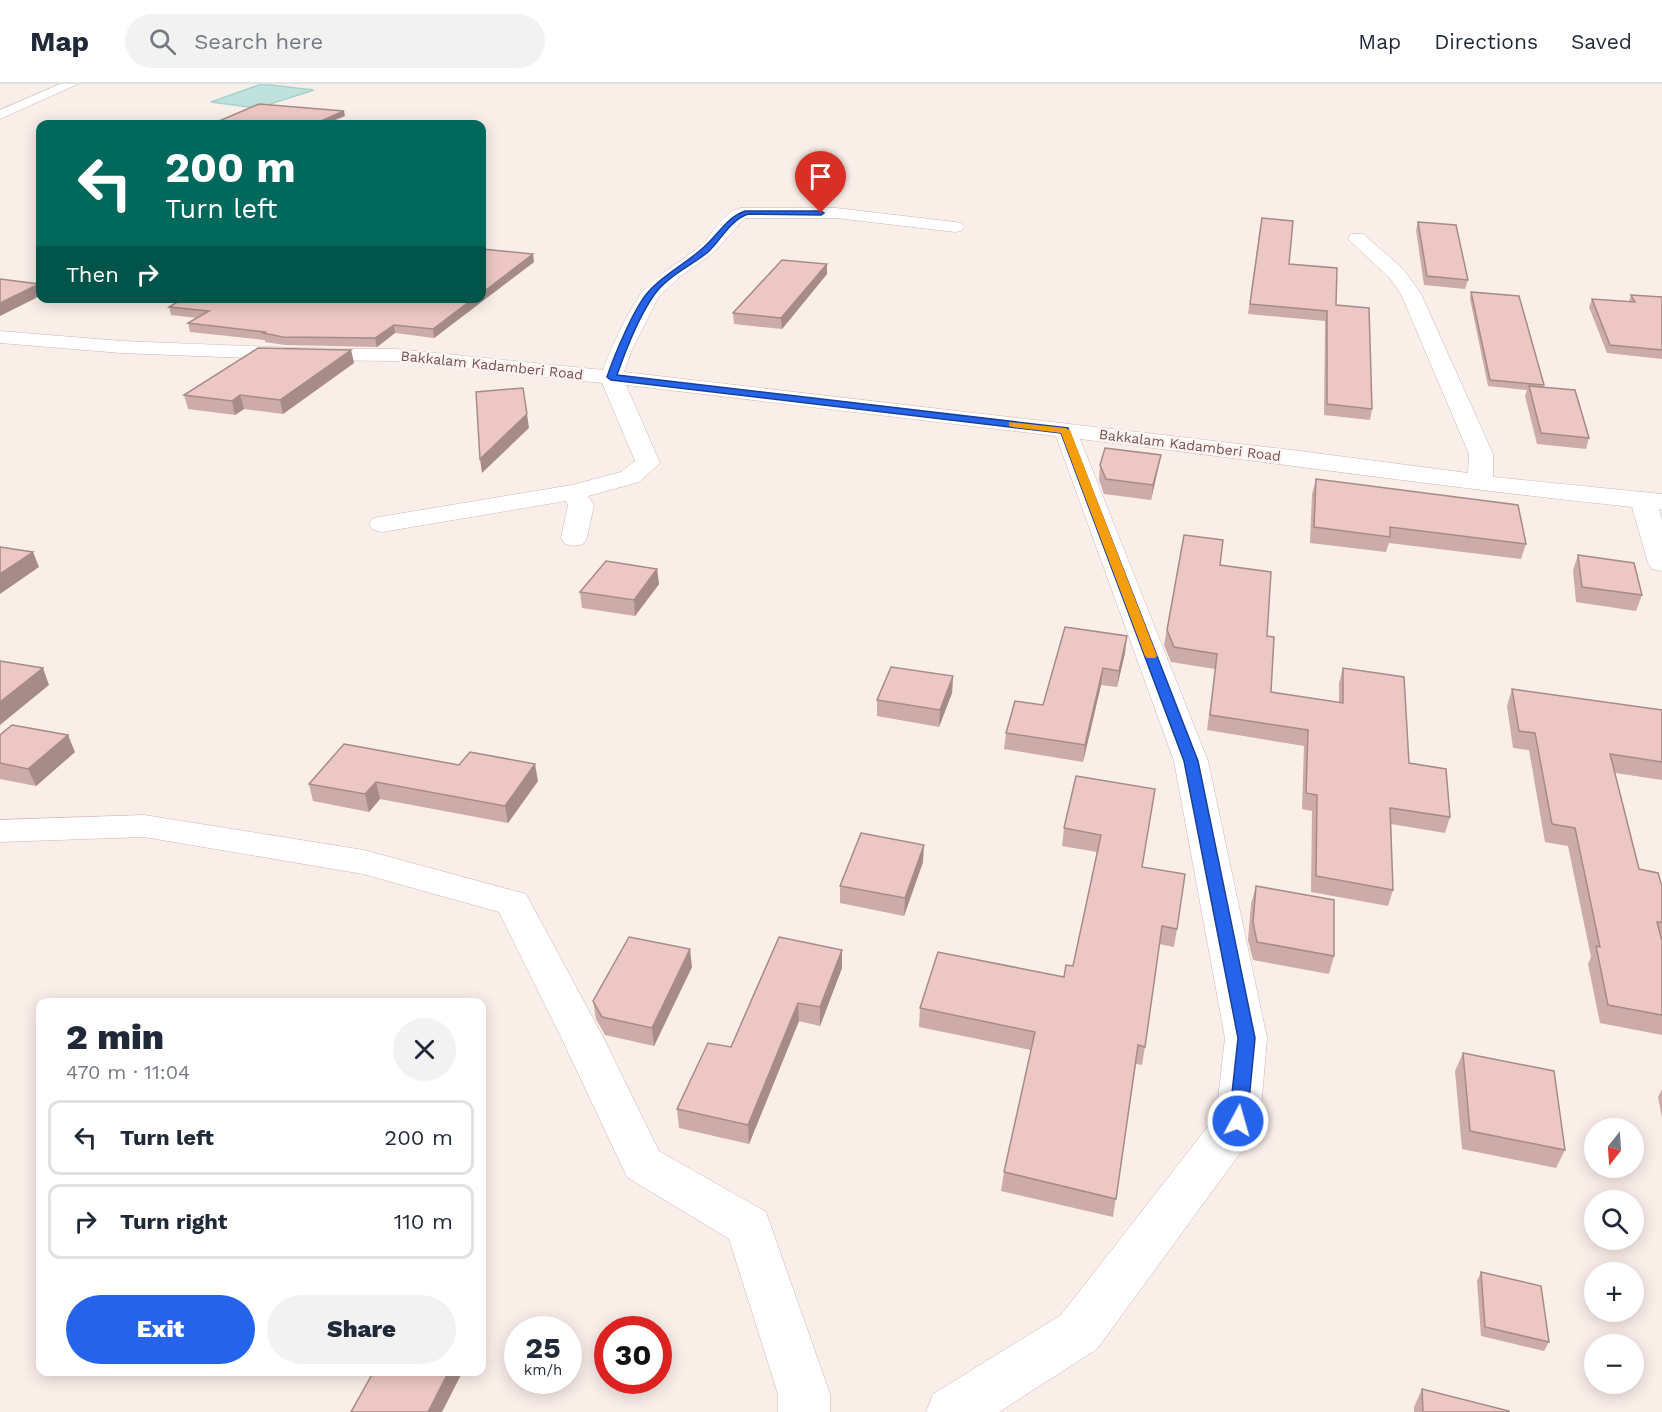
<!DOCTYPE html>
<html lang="en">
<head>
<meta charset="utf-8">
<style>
  body { margin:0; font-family:"Work Sans",sans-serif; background:#f2f2f3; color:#1f2937; height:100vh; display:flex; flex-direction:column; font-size:22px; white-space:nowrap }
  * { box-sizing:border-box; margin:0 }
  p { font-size:20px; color:#747a83 }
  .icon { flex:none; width:33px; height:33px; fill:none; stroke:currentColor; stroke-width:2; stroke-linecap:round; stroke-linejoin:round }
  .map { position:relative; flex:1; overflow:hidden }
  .sheet { position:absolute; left:36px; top:914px; width:450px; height:378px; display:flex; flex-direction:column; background:#fff; border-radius:12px; box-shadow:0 3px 15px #0003 }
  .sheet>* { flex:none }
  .banner { position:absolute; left:36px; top:36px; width:450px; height:183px; border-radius:12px; box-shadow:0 3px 15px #0003; background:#00695c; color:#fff; overflow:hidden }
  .needle { width:39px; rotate:197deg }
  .controls { position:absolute; left:1584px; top:1034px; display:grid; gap:12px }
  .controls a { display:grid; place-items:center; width:60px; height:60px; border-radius:50%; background:#fff; box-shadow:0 3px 15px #0003; font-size:30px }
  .speed { position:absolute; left:504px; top:1232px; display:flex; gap:12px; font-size:30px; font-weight:700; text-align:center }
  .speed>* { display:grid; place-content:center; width:78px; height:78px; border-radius:50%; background:#fff; box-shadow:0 3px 15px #0003; line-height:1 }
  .speed small { font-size:15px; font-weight:400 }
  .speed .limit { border:9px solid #d22; background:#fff; color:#111 }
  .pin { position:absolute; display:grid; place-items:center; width:51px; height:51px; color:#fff; margin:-62px -26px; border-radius:50% 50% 50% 0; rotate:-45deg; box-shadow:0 0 6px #0007 }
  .pin .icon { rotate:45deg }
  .me { position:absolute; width:66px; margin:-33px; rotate:6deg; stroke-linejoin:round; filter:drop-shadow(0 0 4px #0008) }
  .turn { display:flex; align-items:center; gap:21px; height:126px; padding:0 30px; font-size:27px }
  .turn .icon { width:78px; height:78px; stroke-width:2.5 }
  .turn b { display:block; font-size:42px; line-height:51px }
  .then { display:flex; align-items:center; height:57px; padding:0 30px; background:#0003; gap:12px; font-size:22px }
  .round { display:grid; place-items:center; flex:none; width:63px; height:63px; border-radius:32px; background:#f2f2f3 }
  .headline { display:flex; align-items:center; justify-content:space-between; height:102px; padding:0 30px }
  h1 { font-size:36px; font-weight:800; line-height:45px }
  .button { display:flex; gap:12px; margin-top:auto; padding:12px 30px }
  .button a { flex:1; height:69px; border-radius:36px; background:#2563eb; color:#fff; font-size:24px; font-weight:800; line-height:69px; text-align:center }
  .button a+a { background:#f2f2f3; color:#1f2937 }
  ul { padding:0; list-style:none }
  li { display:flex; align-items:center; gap:18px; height:75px; margin:0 12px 9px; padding:0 18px; border:3px solid #e0e1e3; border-radius:12px }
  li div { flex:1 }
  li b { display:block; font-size:22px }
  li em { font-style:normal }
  header { display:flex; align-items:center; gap:36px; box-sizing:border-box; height:84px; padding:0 30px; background:#fff; border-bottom:2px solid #e0e1e3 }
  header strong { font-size:28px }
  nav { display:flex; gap:33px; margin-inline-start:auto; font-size:21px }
  .search { width:420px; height:54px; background:#f2f2f3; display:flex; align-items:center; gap:15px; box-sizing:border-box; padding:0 21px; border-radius:33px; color:#747a83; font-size:22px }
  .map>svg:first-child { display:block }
  .water { fill:#bfe2dd; stroke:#a6d3cc; stroke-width:1.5 }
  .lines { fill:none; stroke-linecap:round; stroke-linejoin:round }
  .street-casing { stroke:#cdb6b2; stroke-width:1 }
  .secondary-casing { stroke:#d0b4b0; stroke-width:1 }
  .street { fill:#fff; fill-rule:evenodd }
  .secondary { fill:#fff; fill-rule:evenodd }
  .wall { fill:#ccaba8 }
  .shaded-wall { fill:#a68b88 }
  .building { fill:#edc7c3; stroke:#a68b88; stroke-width:1.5 }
  .route { fill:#2563eb; stroke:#184099; stroke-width:1.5 }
  .slow { fill:#f59e0b }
  .labels { text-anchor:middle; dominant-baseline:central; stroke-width:5; stroke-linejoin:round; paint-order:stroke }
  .far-street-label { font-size:14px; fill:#72514f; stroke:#fdf3ef }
</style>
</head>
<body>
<header>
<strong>Map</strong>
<div class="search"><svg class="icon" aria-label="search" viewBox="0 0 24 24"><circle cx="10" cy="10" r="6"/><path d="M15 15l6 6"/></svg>Search here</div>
<nav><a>Map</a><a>Directions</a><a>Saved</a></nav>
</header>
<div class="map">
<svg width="1662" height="1328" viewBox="0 0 1662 1328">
  <rect width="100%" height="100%" fill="#faeee9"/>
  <!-- water -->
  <path class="water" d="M 262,0 L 314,6 L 267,21 L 249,23 L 211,18 Z"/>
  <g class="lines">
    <!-- street casing -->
    <g class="street-casing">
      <g id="street">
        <path d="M 60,0 L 78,0 L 0,35 L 0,26 Z"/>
        <path d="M 741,124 L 836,124 L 955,138 L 961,139 L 964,143 L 961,147 L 955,148 L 836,134 L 745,134 L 713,169 L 681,192 L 659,212 L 631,268 L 624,288 L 1300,367 L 1468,389 L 1469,370 L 1401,210 L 1389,193 L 1351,158 L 1348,154 L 1351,150 L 1363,150 L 1403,185 L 1421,210 L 1493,370 L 1493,393 L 1662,410 L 1662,426 L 1659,425 L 1662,436 L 1662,487 L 1652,485 L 1648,479 L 1632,423 C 1448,404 1264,377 1080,355 L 1208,677 L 1267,954 L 1260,1037 L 1254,1050 L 1097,1265 L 999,1328 L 926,1328 L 933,1310 L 1061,1231 L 1216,1032 L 1225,954 L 1174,677 L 1056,352 L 626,301 L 660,379 L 639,398 L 588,412 L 594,421 L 587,454 L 583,460 L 574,462 L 565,460 L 561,454 L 568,421 L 566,417 L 382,448 L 373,446 L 369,440 L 373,434 L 572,401 L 621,388 L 635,377 L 602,299 L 396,277 L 298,276 L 121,269 L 0,259 L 0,247 L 121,257 L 298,264 L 396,265 L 603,286 C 610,266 632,217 646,204 C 662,187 683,177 701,161 C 714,149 723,128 741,124 Z"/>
      </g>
    </g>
    <!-- secondary casing -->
    <g class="secondary-casing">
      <path id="secondary" d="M 144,731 L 364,766 L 526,810 L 602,951 L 659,1067 L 766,1128 L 830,1310 L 830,1328 L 778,1328 L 778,1310 L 729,1155 L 627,1093 L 560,951 L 499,828 L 363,790 L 144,753 L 0,758 L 0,736 Z"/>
    </g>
    <!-- street -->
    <use href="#street" class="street"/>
    <!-- secondary -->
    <use href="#secondary" class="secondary"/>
  </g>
  <!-- wall -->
  <g class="wall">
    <path d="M 1418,138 L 1468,196 L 1465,205 L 1424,201 L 1416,146 Z"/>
    <path d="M 1260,143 L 1289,180 L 1336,221 L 1372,325 L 1370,336 L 1324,331 L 1325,237 L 1248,230 Z"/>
    <path d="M 534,178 L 434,254 L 395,249 L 377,263 L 285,261 L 265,258 L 265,256 L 190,248 L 188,239 L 197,234 L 171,231 L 169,223 Z"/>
    <path d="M 827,180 L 827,190 L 782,245 L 734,240 L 733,229 Z"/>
    <path d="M 1471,208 L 1544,301 L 1543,303 L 1589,354 L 1586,365 L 1537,360 L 1525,312 L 1527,306 L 1488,302 L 1470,215 Z"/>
    <path d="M 1631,211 L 1662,213 L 1662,275 L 1607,269 L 1589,223 L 1592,215 L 1629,218 Z"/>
    <path d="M 351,266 L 354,279 L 283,330 L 244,325 L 235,331 L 188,325 L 184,311 Z"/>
    <path d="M 1100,381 L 1158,385 L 1151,416 L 1104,410 L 1099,396 Z"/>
    <path d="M 1316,395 L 1526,460 L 1521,475 L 1389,459 L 1386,468 L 1310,459 L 1312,410 Z"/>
    <path d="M 1184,451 L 1220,481 L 1267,552 L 1271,608 L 1339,618 L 1339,599 L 1343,584 L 1409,679 L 1450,733 L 1445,749 L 1391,740 L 1393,806 L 1388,822 L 1311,808 L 1312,727 L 1302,725 L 1304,662 L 1207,646 L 1215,585 L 1171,578 L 1164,561 Z"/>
    <path d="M 1578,471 L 1642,511 L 1636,527 L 1576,518 L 1573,486 Z"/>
    <path d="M 657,485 L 659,500 L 635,532 L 582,524 L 580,508 Z"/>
    <path d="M 1125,569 L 1117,603 L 1101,601 L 1083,678 L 1004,665 L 1006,649 Z"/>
    <path d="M 953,592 L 952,609 L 939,643 L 877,632 L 877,616 Z"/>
    <path d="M 1512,605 L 1662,626 L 1662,696 L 1615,689 L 1639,785 L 1662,802 L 1662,951 L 1600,939 L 1588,880 L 1591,873 L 1568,762 L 1545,758 L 1529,666 L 1513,664 L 1507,622 Z"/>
    <path d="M 0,651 L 75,668 L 36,702 L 0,695 Z"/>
    <path d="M 344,660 L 538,697 L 508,739 L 380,715 L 369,728 L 313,717 L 309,700 Z"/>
    <path d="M 1076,692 L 1142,783 L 1177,845 L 1174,863 L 1159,860 L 1145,963 L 1142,981 L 1136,980 L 1113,1133 L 1001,1107 L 1004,1088 L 1031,966 L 919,943 L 920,924 L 1064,893 L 1073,882 L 1097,768 L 1062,762 L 1064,744 Z"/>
    <path d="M 923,778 L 904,832 L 840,819 L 840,802 Z"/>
    <path d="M 1256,802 L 1334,872 L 1329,890 L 1253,876 L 1248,856 L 1251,820 Z"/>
    <path d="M 692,883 L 654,962 L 605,951 L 596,935 L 593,917 Z"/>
    <path d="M 842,884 L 820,942 L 799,937 L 749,1060 L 679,1044 L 677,1025 L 731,963 Z"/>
    <path d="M 1463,969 L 1565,1066 L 1556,1084 L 1462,1065 L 1455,987 Z"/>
    <path d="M 1662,1005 L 1662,1034 L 1658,1013 Z"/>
    <path d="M 1481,1188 L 1549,1258 L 1544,1267 L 1481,1252 L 1477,1197 Z"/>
    <path d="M 1422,1305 L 1509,1328 L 1414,1328 L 1414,1323 Z"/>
  </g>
  <!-- shaded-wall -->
  <g class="shaded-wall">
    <path d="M 344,27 L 345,32 L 326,40 L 314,40 Z"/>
    <path d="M 533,170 L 534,178 L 434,254 L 433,245 L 474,214 L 482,214 L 482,209 Z"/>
    <path d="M 827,180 L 827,190 L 782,245 L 781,234 Z"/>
    <path d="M 39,200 L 40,203 L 40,212 L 0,232 L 0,219 Z"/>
    <path d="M 394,241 L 395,249 L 377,263 L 375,254 Z"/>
    <path d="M 351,266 L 354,279 L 283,330 L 280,316 Z"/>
    <path d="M 240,311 L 244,325 L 235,331 L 232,317 Z"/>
    <path d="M 527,330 L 529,344 L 482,389 L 480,375 Z"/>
    <path d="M 1161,371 L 1158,385 L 1151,416 L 1153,401 Z"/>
    <path d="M 33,468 L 39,483 L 0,510 L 0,490 Z"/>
    <path d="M 657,485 L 659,500 L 635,532 L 634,516 Z"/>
    <path d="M 1127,552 L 1125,569 L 1117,603 L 1119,587 Z"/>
    <path d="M 43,584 L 49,601 L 0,641 L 0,618 Z"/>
    <path d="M 1103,584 L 1101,601 L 1083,678 L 1085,661 Z"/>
    <path d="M 953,592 L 952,609 L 939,643 L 940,626 Z"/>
    <path d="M 68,651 L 75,668 L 36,702 L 28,685 Z"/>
    <path d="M 535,680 L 538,697 L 508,739 L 505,722 Z"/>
    <path d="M 376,698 L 380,715 L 369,728 L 365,710 Z"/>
    <path d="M 924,761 L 923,778 L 904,832 L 905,814 Z"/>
    <path d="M 690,865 L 692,883 L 654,962 L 652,944 Z"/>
    <path d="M 842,866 L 842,884 L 820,942 L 820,923 Z"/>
    <path d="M 798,919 L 799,937 L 749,1060 L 748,1041 Z"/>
    <path d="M 449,1287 L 463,1287 L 442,1328 L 428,1328 Z"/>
  </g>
  <!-- building -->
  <g class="building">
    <path d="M 259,20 L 344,27 L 314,40 L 212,40 Z"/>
    <path d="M 1262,134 L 1293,137 L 1289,180 L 1337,184 L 1336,221 L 1369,224 L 1372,325 L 1327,320 L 1327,227 L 1250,220 Z"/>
    <path d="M 1418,138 L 1456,141 L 1468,196 L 1427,192 Z"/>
    <path d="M 482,165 L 533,170 L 482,209 Z"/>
    <path d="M 782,176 L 827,180 L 781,234 L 733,229 Z"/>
    <path d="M 0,195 L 39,200 L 0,219 Z"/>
    <path d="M 1471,208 L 1519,212 L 1544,301 L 1490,296 Z"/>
    <path d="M 1631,211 L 1662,213 L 1662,266 L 1610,261 L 1592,215 L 1635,218 Z"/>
    <path d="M 184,214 L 474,214 L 433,245 L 394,241 L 375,254 L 283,253 L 263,249 L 265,248 L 188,239 L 209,227 L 169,223 Z"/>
    <path d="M 258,264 L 351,266 L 280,316 L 240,311 L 232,317 L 184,311 Z"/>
    <path d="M 1529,302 L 1575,306 L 1589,354 L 1541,349 Z"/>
    <path d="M 523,304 L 527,330 L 480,375 L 476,308 Z"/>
    <path d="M 1105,364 L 1161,371 L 1153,401 L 1106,395 L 1100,381 Z"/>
    <path d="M 1316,395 L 1518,421 L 1526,460 L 1390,443 L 1390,453 L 1314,443 Z"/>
    <path d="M 1184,451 L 1223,456 L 1220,481 L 1271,488 L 1267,552 L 1274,553 L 1271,608 L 1343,619 L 1343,584 L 1404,593 L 1409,679 L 1446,685 L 1450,733 L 1390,724 L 1393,806 L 1316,792 L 1317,711 L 1306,709 L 1308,646 L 1210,631 L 1217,570 L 1174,563 L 1167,546 Z"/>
    <path d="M 0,463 L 33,468 L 0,490 Z"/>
    <path d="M 1578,471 L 1634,479 L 1642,511 L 1582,503 Z"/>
    <path d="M 606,477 L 657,485 L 634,516 L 580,508 Z"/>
    <path d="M 1065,543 L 1127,552 L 1119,587 L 1103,584 L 1085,661 L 1006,649 L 1015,617 L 1043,621 Z"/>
    <path d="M 0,577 L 43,584 L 0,618 Z"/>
    <path d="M 891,583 L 953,592 L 940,626 L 877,616 Z"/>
    <path d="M 1512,605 L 1662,626 L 1662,678 L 1610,670 L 1639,785 L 1658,789 L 1662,802 L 1662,838 L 1657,838 L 1662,857 L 1662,931 L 1608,921 L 1596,862 L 1600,863 L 1575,744 L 1552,740 L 1535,649 L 1519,647 Z"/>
    <path d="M 12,641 L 68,651 L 28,685 L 0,679 L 0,651 Z"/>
    <path d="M 344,660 L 459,681 L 470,668 L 535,680 L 505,722 L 376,698 L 365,710 L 309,700 Z"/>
    <path d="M 1076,692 L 1155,705 L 1142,783 L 1185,790 L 1177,845 L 1162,842 L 1145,963 L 1138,961 L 1116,1115 L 1004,1088 L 1035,948 L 920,924 L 938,868 L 1064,893 L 1066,881 L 1073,882 L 1101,751 L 1064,744 Z"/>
    <path d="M 861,749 L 924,761 L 905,814 L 840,802 Z"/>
    <path d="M 1256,802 L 1334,816 L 1334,872 L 1257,858 L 1253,838 Z"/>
    <path d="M 629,853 L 690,865 L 652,944 L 602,933 L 593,917 Z"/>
    <path d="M 779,853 L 842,866 L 820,923 L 798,919 L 748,1041 L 677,1025 L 708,959 L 731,963 Z"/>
    <path d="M 1463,969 L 1554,987 L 1565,1066 L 1470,1047 Z"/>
    <path d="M 1481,1188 L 1541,1202 L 1549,1258 L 1485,1243 Z"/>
    <path d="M 374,1287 L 449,1287 L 428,1328 L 351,1328 Z"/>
    <path d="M 1422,1305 L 1509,1327 L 1509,1328 L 1423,1328 Z"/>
  </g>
  <!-- route -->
  <path class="route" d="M 745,127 L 821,127 L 824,129 L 821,131 L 748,130 C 729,137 722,155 708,168 C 691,182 667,192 654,211 C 638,234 626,265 617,291 L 1068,344 L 1198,677 L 1255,954 L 1247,1037 L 1244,1042 L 1238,1044 L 1231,1042 L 1229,1037 L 1238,954 L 1184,677 L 1061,349 L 611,296 L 607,293 C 614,272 635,221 650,206 C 666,189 687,179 704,163 C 719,150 726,134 745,127 Z"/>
  <!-- slow -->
  <path class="slow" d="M 1009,338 L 1065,344 L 1070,346 L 1157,572 L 1155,574 L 1147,574 L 1145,572 L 1061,349 L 1012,343 L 1009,342 Z"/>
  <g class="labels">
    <!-- far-street labels -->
    <g class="far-street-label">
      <text transform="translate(492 281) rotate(6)">Bakkalam Kadamberi Road</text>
      <text transform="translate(1190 361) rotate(7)">Bakkalam Kadamberi Road</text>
    </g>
  </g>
</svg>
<div class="controls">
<a><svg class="needle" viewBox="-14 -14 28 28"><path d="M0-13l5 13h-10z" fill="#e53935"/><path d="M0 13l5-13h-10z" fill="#747a83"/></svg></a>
<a><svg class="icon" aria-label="search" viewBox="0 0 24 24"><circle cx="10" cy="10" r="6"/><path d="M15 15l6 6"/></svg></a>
<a>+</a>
<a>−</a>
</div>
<div class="speed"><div>25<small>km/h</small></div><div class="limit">30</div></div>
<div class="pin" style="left:821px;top:129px;background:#d93025"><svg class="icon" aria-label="arrive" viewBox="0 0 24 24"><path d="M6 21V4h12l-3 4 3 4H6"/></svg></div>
<svg class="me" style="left:1238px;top:1037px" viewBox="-20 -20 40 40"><circle r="17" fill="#2563eb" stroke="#fff" stroke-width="3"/><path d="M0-11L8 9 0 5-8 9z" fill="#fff"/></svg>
<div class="banner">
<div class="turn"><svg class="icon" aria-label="left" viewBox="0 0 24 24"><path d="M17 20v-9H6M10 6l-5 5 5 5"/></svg><div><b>200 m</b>Turn left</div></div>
<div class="then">Then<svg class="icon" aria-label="right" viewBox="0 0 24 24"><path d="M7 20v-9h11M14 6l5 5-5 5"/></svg></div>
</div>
<section class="sheet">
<div class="headline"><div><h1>2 min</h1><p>470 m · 11:04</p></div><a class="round"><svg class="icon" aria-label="close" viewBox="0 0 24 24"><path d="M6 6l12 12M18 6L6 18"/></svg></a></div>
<ul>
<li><svg class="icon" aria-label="left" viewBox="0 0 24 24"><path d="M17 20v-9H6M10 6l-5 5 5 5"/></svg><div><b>Turn left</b></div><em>200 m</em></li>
<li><svg class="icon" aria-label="right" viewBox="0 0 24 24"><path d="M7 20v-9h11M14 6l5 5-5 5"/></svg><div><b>Turn right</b></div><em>110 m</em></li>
</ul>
<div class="button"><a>Exit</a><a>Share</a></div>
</section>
</div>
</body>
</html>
